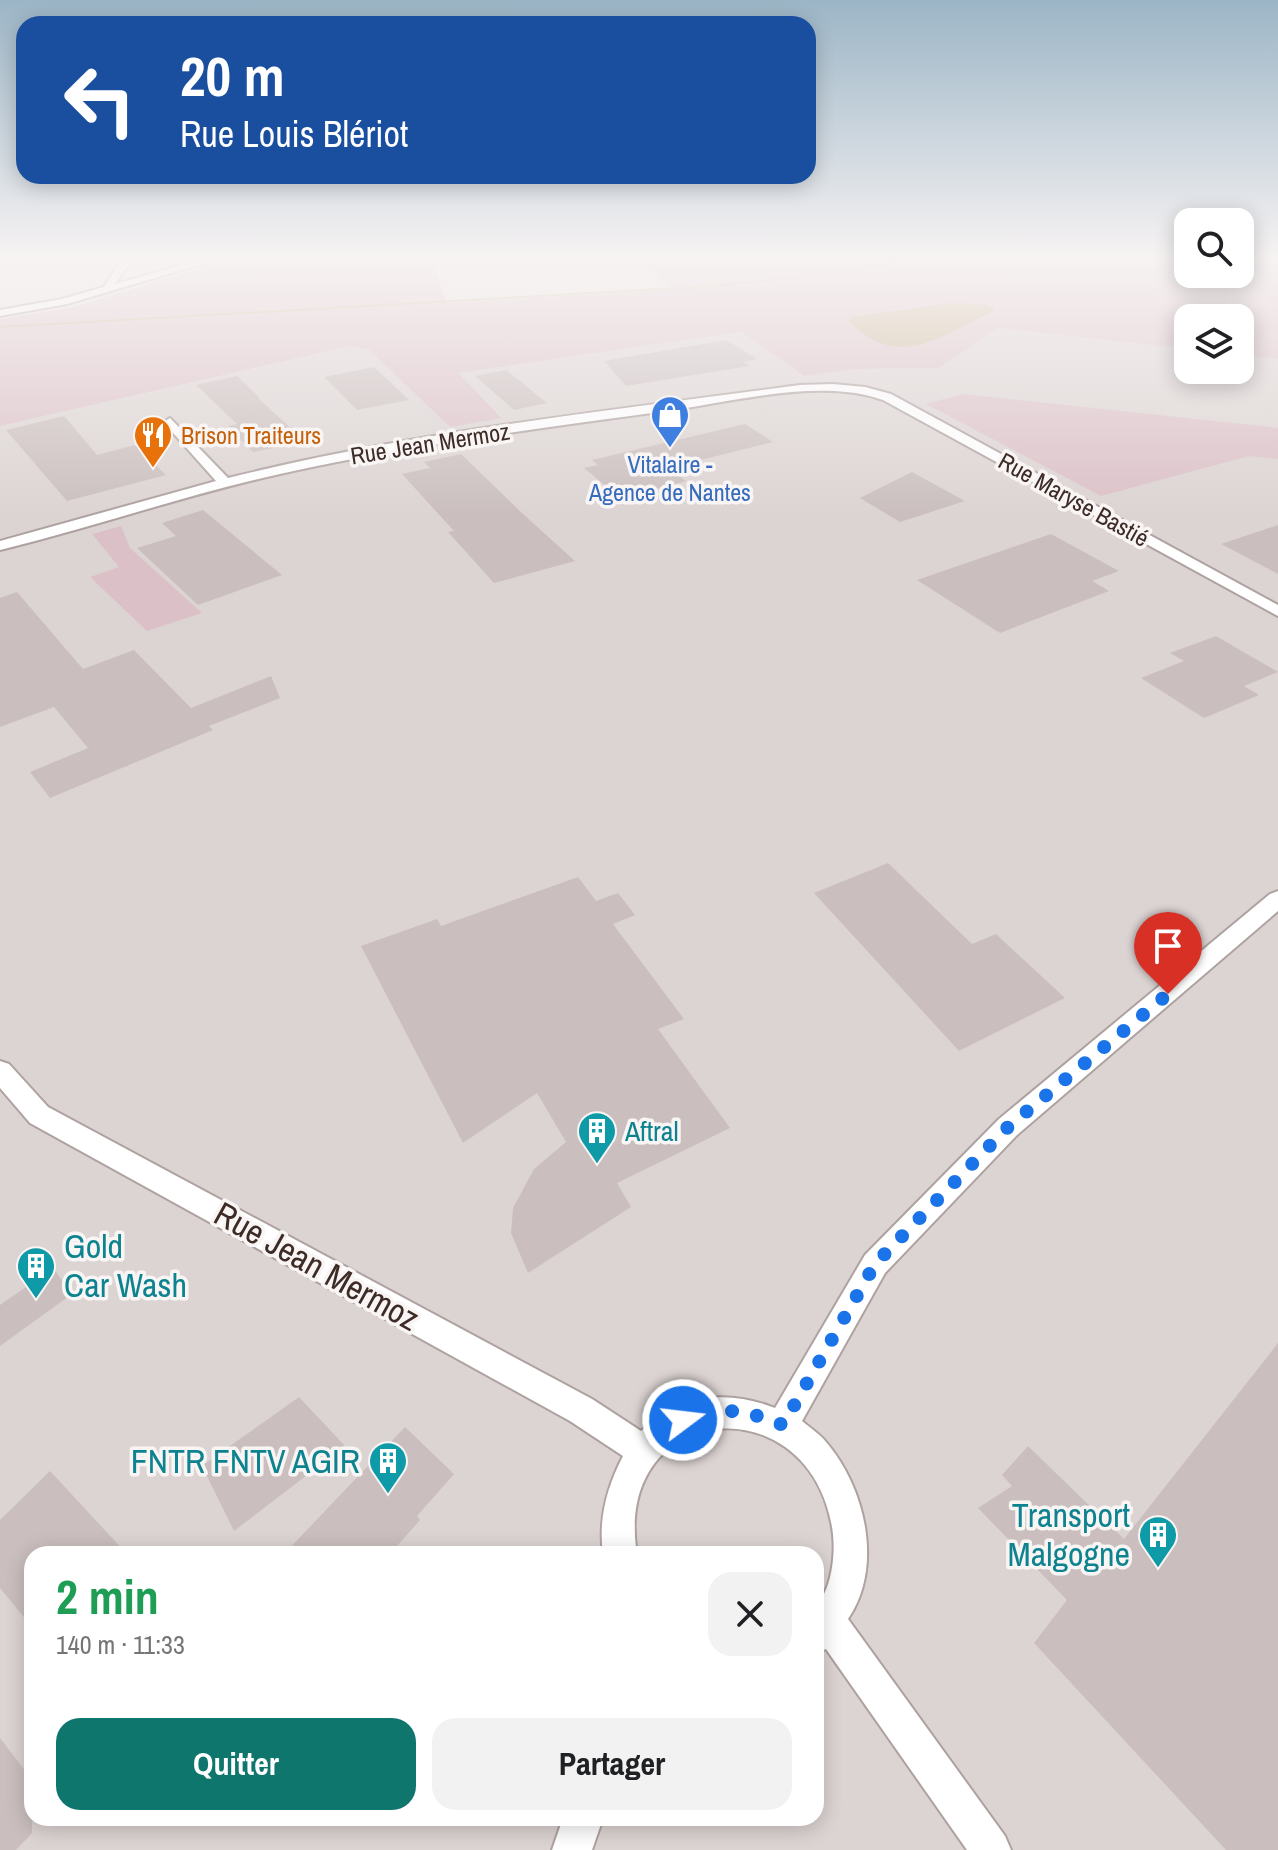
<!DOCTYPE html>
<html lang="fr">
<head>
<meta charset="utf-8">
<style>
  body { margin:0; font-family:"Archivo Narrow",sans-serif; background:#f2f2f2; color:#202124; height:100vh; display:flex; flex-direction:column; font-size:30px; white-space:nowrap }
  * { box-sizing:border-box; margin:0 }
  p { font-size:26px; color:#757577 }
  .icon { flex:none; width:44px; height:44px; fill:none; stroke:currentColor; stroke-width:2; stroke-linecap:round; stroke-linejoin:round }
  .map { position:relative; flex:1; overflow:hidden }
  .panel { position:absolute; left:24px; top:1546px; width:800px; height:280px; display:flex; flex-direction:column; background:#fff; border-radius:24px; box-shadow:0 4px 20px #0003 }
  .panel>* { flex:none }
  .top-card { position:absolute; left:16px; top:16px; width:800px; height:168px; border-radius:24px; box-shadow:0 4px 20px #0003; background:#1a4fa0; color:#fff; overflow:hidden }
  .buttons { position:absolute; left:1174px; top:208px; display:grid; gap:16px }
  .buttons a { display:grid; place-items:center; width:80px; height:80px; border-radius:16px; background:#fff; box-shadow:0 4px 20px #0003; font-size:40px }
  .pin { position:absolute; display:grid; place-items:center; width:68px; height:68px; color:#fff; margin:-82px -34px; border-radius:50% 50% 50% 0; rotate:-45deg; box-shadow:0 0 8px #0007 }
  .pin .icon { rotate:45deg }
  .me { position:absolute; width:88px; margin:-44px; rotate:75deg; stroke-linejoin:round; filter:drop-shadow(0 0 6px #0008) }
  .turn { display:flex; align-items:center; gap:28px; height:168px; padding:0 32px; font-size:36px }
  .turn .icon { width:104px; height:104px; stroke-width:2.5 }
  .turn b { display:block; font-size:56px; line-height:68px }
  .round { display:grid; place-items:center; flex:none; width:84px; height:84px; border-radius:24px; background:#f2f2f2 }
  .headline { display:flex; align-items:center; justify-content:space-between; height:136px; padding:0 32px }
  h1 { font-size:48px; font-weight:700; line-height:60px; color:#1e9e55 }
  .action { display:flex; gap:16px; margin-top:auto; padding:16px 32px }
  .action a { flex:1; height:92px; border-radius:24px; background:#0f766e; color:#fff; font-size:32px; font-weight:700; line-height:92px; text-align:center }
  .action a+a { background:#f2f2f2; color:#202124 }
  .map>svg:first-child { display:block }
  .built { fill:#dcd4d3; fill-rule:evenodd }
  .green { fill:#dbc1c7 }
  .water { fill:#cbb794 }
  .lines { fill:none; stroke-linecap:round; stroke-linejoin:round }
  .stream { fill:#cbb794; fill-rule:evenodd }
  .building { fill:#cabfbe }
  .minor-casing { stroke:#aea2a0; stroke-width:4 }
  .minor { fill:#fff; fill-rule:evenodd }
  .route { stroke:#1a73e8; stroke-width:14; stroke-dasharray:0 25.2 }
  .labels { text-anchor:middle; dominant-baseline:central; stroke-width:7; stroke-linejoin:round; paint-order:stroke }
  .far-food-label { font-size:24px; fill:#c56008; stroke:#f9f5f5; text-anchor:start }
  .far-street-label { font-size:24px; fill:#3d2b26; stroke:#f9f5f5 }
  .far-shop-label { font-size:24px; fill:#366cbe; stroke:#f9f5f5 }
  .culture-label { font-size:28px; fill:#0d838f; stroke:#f9f5f5; text-anchor:start }
  .near-culture-label { font-size:34px; fill:#0d838f; stroke:#f9f5f5; text-anchor:end }
  .near-street-label { font-size:34px; fill:#3d2b26; stroke:#f9f5f5 }
</style>
</head>
<body>
<div class="map">
<svg width="1278" height="1850" viewBox="0 0 1278 1850">
  <rect width="100%" height="100%" fill="#ede5e5"/>
  <!-- built -->
  <path class="built" d="M 997,328 L 1188,349 L 1188,370 L 1240,370 L 1240,355 L 1278,359 L 1278,1850 L 0,1850 L 0,426 L 351,346 L 369,350 L 450,427 L 502,417 L 457,373 L 741,332 L 804,376 L 857,369 L 939,368 ZM 32,1554 L 816,1554 L 816,1818 L 32,1818 Z"/>
  <!-- green -->
  <g class="green">
    <path d="M 236,257 L 431,257 L 447,303 L 675,289 L 628,257 L 1188,257 L 1188,274 L 1240,274 L 1240,257 L 1278,257 L 1278,359 L 1240,355 L 1240,318 L 1188,318 L 1188,349 L 998,328 L 939,368 L 857,369 L 804,376 L 741,332 L 458,373 L 502,418 L 450,427 L 369,350 L 351,346 L 0,426 L 0,319 L 73,307 Z"/>
    <path d="M 963,394 L 1278,428 L 1278,459 L 1249,456 L 1101,496 L 926,404 Z"/>
    <path d="M 121,526 L 130,548 L 202,613 L 147,631 L 90,577 L 119,567 L 92,534 Z"/>
  </g>
  <!-- water -->
  <path class="water" d="M 951,303 L 989,305 L 995,310 C 944,334 898,373 849,321 L 851,317 Z"/>
  <g class="lines">
    <!-- stream -->
    <path class="stream" d="M 920,257 L 931,257 L 801,278 L 713,287 L 0,328 L 0,326 L 713,285 L 801,276 Z"/>
  </g>
  <!-- building -->
  <g class="building">
    <path d="M 726,340 L 757,359 L 743,362 L 750,366 L 626,386 L 604,361 Z"/>
    <path d="M 374,367 L 409,400 L 357,410 L 324,377 Z"/>
    <path d="M 506,370 L 547,403 L 514,410 L 475,376 Z"/>
    <path d="M 237,376 L 260,398 L 258,398 L 306,442 L 253,452 L 228,426 L 237,424 L 196,385 Z"/>
    <path d="M 64,416 L 97,455 L 135,445 L 166,475 L 67,501 L 6,430 Z"/>
    <path d="M 745,424 L 773,442 L 668,468 L 686,481 L 620,498 L 584,468 L 598,465 L 592,460 Z"/>
    <path d="M 461,454 L 523,514 L 575,561 L 494,583 L 448,532 L 454,531 L 402,474 L 430,468 L 424,462 Z"/>
    <path d="M 912,472 L 965,501 L 900,522 L 860,498 Z"/>
    <path d="M 203,510 L 282,575 L 198,605 L 137,548 L 176,536 L 162,523 Z"/>
    <path d="M 1278,525 L 1278,574 L 1221,544 Z"/>
    <path d="M 1051,534 L 1119,571 L 1092,581 L 1109,591 L 1000,633 L 917,580 Z"/>
    <path d="M 17,592 L 83,669 L 134,650 L 191,708 L 271,676 L 280,698 L 209,726 L 213,730 L 50,798 L 30,772 L 88,748 L 54,707 L 0,727 L 0,598 Z"/>
    <path d="M 1216,636 L 1278,672 L 1244,686 L 1259,695 L 1204,718 L 1141,678 L 1184,661 L 1170,653 Z"/>
    <path d="M 888,863 L 972,944 L 996,934 L 1065,998 L 959,1051 L 814,893 Z"/>
    <path d="M 578,877 L 596,901 L 618,893 L 635,915 L 613,924 L 684,1019 L 658,1029 L 730,1128 L 617,1183 L 631,1207 L 528,1273 L 511,1233 L 513,1208 L 534,1169 L 566,1142 L 537,1093 L 463,1143 L 361,946 L 437,919 L 441,926 Z"/>
    <path d="M 53,1268 L 72,1294 L 0,1346 L 0,1305 Z"/>
    <path d="M 1278,1343 L 1278,1850 L 1226,1850 L 1034,1643 L 1067,1600 L 978,1508 L 1012,1486 L 1002,1475 L 1028,1446 L 1124,1539 Z"/>
    <path d="M 299,1397 L 345,1446 L 234,1531 L 202,1466 Z"/>
    <path d="M 405,1427 L 454,1474 L 417,1516 L 420,1520 L 390,1554 L 284,1554 Z"/>
    <path d="M 50,1471 L 127,1554 L 32,1554 L 32,1627 L 0,1588 L 0,1520 Z"/>
    <path d="M 0,1738 L 32,1780 L 32,1833 L 16,1850 L 0,1850 Z"/>
  </g>
  <g class="lines">
    <!-- minor casing -->
    <g class="minor-casing">
      <g id="minor">
        <path d="M 127,257 L 137,257 L 125,269 L 115,284 L 210,257 L 225,257 L 67,304 L 0,316 L 0,310 L 62,299 L 104,287 L 118,265 Z"/>
        <path d="M 833,384 L 865,387 L 891,394 L 1278,605 L 1278,616 L 883,400 C 822,378 736,401 673,410 C 542,428 409,445 280,474 C 185,495 94,527 0,550 L 0,541 L 216,481 L 166,425 L 164,422 L 170,418 L 228,478 C 415,431 609,411 800,385 Z"/>
        <path d="M 1278,891 L 1278,911 L 1017,1135 L 885,1273 L 802,1421 C 810,1428 820,1434 826,1442 C 865,1487 884,1567 848,1619 L 1005,1836 L 1011,1850 L 967,1850 L 826,1649 L 816,1653 C 816,1639 812,1617 817,1604 C 818,1600 822,1597 824,1594 C 834,1574 836,1543 831,1522 C 803,1383 612,1403 637,1554 L 603,1554 C 598,1519 607,1487 623,1456 L 570,1421 L 30,1123 L 0,1088 L 0,1061 L 9,1064 L 48,1107 L 592,1399 L 641,1431 C 680,1394 727,1389 775,1408 L 865,1255 L 999,1119 L 1270,894 Z"/>
        <path d="M 563,1818 L 603,1818 L 592,1850 L 552,1850 Z"/>
      </g>
    </g>
    <!-- minor -->
    <use href="#minor" class="minor"/>
  </g>
  <!-- sky -->
  <linearGradient id="sky" x2="0" y2="1"><stop stop-color="#9cb5c6"/><stop offset="0.5" stop-color="#f7f3f3"/><stop offset="1" stop-color="#f7f3f3" stop-opacity="0"/></linearGradient>
  <rect width="1278" height="516" fill="url(#sky)"/>
  <g class="lines">
    <!-- route -->
    <path class="route" d="M 683,1420 C 717,1404 749,1411 783,1425 L 875,1264 L 1008,1127 L 1168,994"/>
  </g>
  <!-- icons -->
  <defs>
    <g id="shop-pin" transform="scale(2)"><path d="M0 17L-7.5 6A9.5 9.5 0 1 1 7.5 6Z" fill="#3f7fe0" stroke="#f9f5f5"/><path d="M-5-2.5h2.3a2.7 3.5 0 0 1 5.4 0H5L5.5 6h-11ZM-1.5-2.5h3a1.5 2.3 0 0 0-3 0Z" fill="#fff"/></g>
    <g id="restaurant-pin" transform="scale(2)"><path d="M0 17L-7.5 6A9.5 9.5 0 1 1 7.5 6Z" fill="#e8710a" stroke="#f9f5f5"/><path d="M-5-6h1v4h1v-4h1v4h1v-4h1v5L-1.5 .5V6h-2V.5L-5-1ZM5-6V6H3V1.5H1.5Q1.5-4 5-6Z" fill="#fff"/></g>
    <g id="building-pin" transform="scale(2)"><path d="M0 17L-7.5 6A9.5 9.5 0 1 1 7.5 6Z" fill="#0f9aa8" stroke="#f9f5f5"/><path d="M-4-6H4V6H1V3H-1V6H-4ZM-2.5-4.3h1.7v1.8h-1.7ZM.8-4.3h1.7v1.8H.8ZM-2.5-1h1.7V.8h-1.7ZM.8-1h1.7V.8H.8Z" fill="#fff"/></g>
  </defs>
  <g fill-rule="evenodd">
    <use href="#shop-pin" x="670" y="415"/>
    <use href="#restaurant-pin" x="153" y="435"/>
    <use href="#building-pin" x="597" y="1131"/>
    <use href="#building-pin" x="36" y="1266"/>
    <use href="#building-pin" x="388" y="1461"/>
    <use href="#building-pin" x="1158" y="1535"/>
  </g>
  <g class="labels">
    <!-- far-food labels -->
    <g class="far-food-label">
      <text x="181" y="435">Brison Traiteurs</text>
    </g>
    <!-- far-street labels -->
    <g class="far-street-label">
      <text transform="translate(430 443) rotate(-9)">Rue Jean Mermoz</text>
      <text transform="translate(1074 499) rotate(29)">Rue Maryse Bastié</text>
    </g>
    <!-- far-shop labels -->
    <g class="far-shop-label">
      <text x="670" y="464">Vitalaire -<tspan x="670" dy="28">Agence de Nantes</tspan></text>
    </g>
    <!-- culture labels -->
    <g class="culture-label">
      <text x="625" y="1131">Aftral</text>
    </g>
    <!-- near-culture labels -->
    <g class="near-culture-label">
      <text x="64" y="1246" text-anchor="start">Gold<tspan x="64" dy="39">Car Wash</tspan></text>
      <text x="360" y="1461">FNTR FNTV AGIR</text>
      <text x="1130" y="1515">Transport<tspan x="1130" dy="39">Malgogne</tspan></text>
    </g>
    <!-- near-street labels -->
    <g class="near-street-label">
      <text transform="translate(317 1266) rotate(29)">Rue Jean Mermoz</text>
    </g>
  </g>
</svg>
<div class="buttons">
<a><svg class="icon" aria-label="search" viewBox="0 0 24 24"><circle cx="10" cy="10" r="6"/><path d="M15 15l6 6"/></svg></a>
<a><svg class="icon" aria-label="layers" viewBox="0 0 24 24"><path d="M12 4l9 5-9 5-9-5zM3 14l9 5 9-5"/></svg></a>
</div>
<div class="pin" style="left:1168px;top:994px;background:#d93025"><svg class="icon" aria-label="arrive" viewBox="0 0 24 24"><path d="M6 21V4h12l-3 4 3 4H6"/></svg></div>
<svg class="me" style="left:683px;top:1420px" viewBox="-20 -20 40 40"><circle r="17" fill="#1a73e8" stroke="#fff" stroke-width="3"/><path d="M0-11L8 9 0 5-8 9z" fill="#fff"/></svg>
<div class="top-card">
<div class="turn"><svg class="icon" aria-label="left" viewBox="0 0 24 24"><path d="M17 20v-9H6M10 6l-5 5 5 5"/></svg><div><b>20 m</b>Rue Louis Blériot</div></div>
</div>
<section class="panel">
<div class="headline"><div><h1>2 min</h1><p>140 m · 11:33</p></div><a class="round"><svg class="icon" aria-label="close" viewBox="0 0 24 24"><path d="M6 6l12 12M18 6L6 18"/></svg></a></div>
<div class="action"><a>Quitter</a><a>Partager</a></div>
</section>
</div>
</body>
</html>
